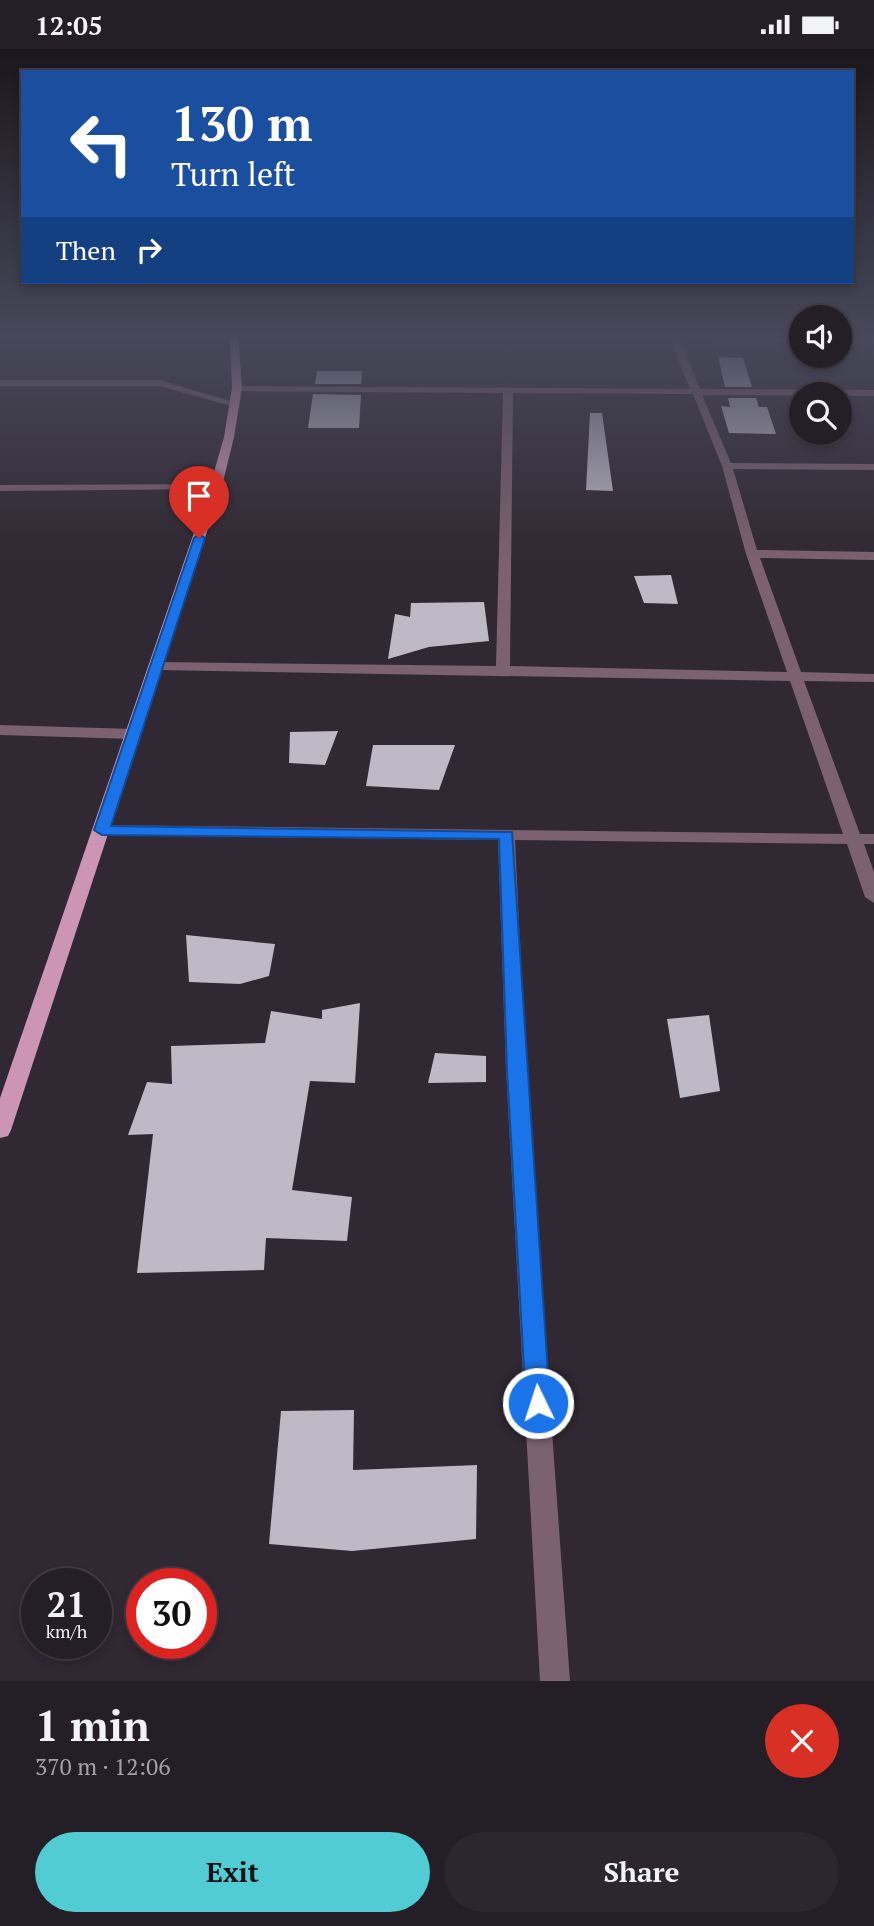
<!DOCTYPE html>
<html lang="en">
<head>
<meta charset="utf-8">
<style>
  body { margin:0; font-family:"PT Serif",serif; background:#2c272e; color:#f1f3f6; height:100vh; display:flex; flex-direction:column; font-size:26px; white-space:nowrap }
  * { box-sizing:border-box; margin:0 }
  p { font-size:23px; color:#a3a2a7 }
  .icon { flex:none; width:38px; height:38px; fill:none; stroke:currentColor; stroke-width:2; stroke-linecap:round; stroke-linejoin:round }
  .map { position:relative; height:1632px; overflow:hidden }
  .panel { display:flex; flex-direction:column; background:#241e26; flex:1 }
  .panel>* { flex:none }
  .guide { position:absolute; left:21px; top:21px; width:833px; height:214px; border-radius:0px; box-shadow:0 4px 10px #0003,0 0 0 2px #413c43; background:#1a4fa0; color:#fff; overflow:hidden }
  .tools { position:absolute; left:789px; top:256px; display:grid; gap:14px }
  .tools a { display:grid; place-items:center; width:63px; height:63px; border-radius:50%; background:#241e26; box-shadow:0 4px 10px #0003,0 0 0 2px #413c43; font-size:35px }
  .speed { position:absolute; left:21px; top:1519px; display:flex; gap:14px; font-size:35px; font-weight:700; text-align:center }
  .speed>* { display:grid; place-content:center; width:91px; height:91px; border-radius:50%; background:#241e26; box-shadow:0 4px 10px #0003,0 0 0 2px #413c43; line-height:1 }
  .speed small { font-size:18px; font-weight:400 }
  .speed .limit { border:10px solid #d22; background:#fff; color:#111 }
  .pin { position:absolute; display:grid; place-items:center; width:60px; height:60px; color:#fff; margin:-72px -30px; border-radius:50% 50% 50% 0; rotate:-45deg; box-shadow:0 0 7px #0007 }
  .pin .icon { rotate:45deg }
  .me { position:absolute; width:77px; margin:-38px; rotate:356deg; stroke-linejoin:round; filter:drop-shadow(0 0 5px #0008) }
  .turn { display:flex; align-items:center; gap:24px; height:147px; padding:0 35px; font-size:32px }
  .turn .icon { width:91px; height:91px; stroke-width:2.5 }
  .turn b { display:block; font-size:49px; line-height:60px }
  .then { display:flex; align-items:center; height:66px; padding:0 35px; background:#0003; gap:14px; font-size:26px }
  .round { display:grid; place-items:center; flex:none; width:74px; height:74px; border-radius:37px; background:#2c272e }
  .overview { display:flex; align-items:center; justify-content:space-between; height:119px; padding:0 35px }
  h1 { font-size:42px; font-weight:700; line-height:52px }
  .cta { display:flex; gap:14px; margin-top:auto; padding:14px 35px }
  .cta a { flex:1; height:80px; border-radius:42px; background:#51ccd5; color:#111; font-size:28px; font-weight:700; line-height:80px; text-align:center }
  .cta a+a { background:#2c272e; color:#f1f3f6 }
  .status { display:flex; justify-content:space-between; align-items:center; height:49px; padding:0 35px; background:#241e26; direction:ltr }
  .status svg { height:19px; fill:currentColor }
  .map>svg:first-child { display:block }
  .building { fill:#bdb9c7 }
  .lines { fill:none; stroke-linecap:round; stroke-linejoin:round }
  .street { fill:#7c6170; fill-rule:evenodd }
  .primary { fill:#cd95b5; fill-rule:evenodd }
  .route { fill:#1a73e8; stroke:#114b97; stroke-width:2 }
</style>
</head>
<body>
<div class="status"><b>12:05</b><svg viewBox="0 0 49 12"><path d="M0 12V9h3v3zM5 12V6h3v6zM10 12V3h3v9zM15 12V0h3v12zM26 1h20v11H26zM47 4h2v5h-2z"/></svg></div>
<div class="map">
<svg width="874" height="1632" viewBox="0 0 874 1632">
  <rect width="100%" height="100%" fill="#302832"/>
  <!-- building -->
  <g class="building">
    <path d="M 718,308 L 743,309 L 752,338 L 725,338 Z"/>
    <path d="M 317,322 L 362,322 L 361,335 L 315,335 Z"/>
    <path d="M 313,345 L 361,346 L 359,379 L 308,379 Z"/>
    <path d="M 728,349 L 756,349 L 759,358 L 767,358 L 776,385 L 729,384 L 721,357 L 730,358 Z"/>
    <path d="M 590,364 L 602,364 L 613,442 L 586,441 Z"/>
    <path d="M 671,526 L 678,555 L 644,554 L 634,527 Z"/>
    <path d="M 484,553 L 489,592 L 429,598 L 388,610 L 395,565 L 410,568 L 411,554 Z"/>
    <path d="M 338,682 L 325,716 L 289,714 L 290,683 Z"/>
    <path d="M 373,696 L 455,696 L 439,741 L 366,737 Z"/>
    <path d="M 186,886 L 275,895 L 269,927 L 240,935 L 189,933 Z"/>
    <path d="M 360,954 L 355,1034 L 310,1032 L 292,1141 L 352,1148 L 347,1192 L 266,1189 L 264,1221 L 137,1224 L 153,1085 L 128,1086 L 147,1033 L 172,1035 L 171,997 L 265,994 L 271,962 L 322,970 L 322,961 Z"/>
    <path d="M 709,966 L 720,1042 L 680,1049 L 667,970 Z"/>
    <path d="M 435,1004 L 486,1007 L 486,1033 L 428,1034 Z"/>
    <path d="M 354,1361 L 353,1421 L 477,1416 L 476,1490 L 352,1502 L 269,1495 L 281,1362 Z"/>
  </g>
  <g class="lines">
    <!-- street -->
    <g class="street">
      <path d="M 669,286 L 802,288 L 802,294 L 679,289 L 700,340 L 874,341 L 874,347 L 702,346 L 731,414 L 874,415 L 874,421 L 733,420 L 757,501 L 874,503 L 874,511 L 760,509 L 801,623 L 874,625 L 874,633 L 804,632 L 860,785 L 874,785 L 874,795 L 864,795 L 874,823 L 874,854 L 865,848 L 847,795 L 515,791 L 526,1021 L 570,1632 L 540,1632 L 506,1021 L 498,791 L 102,786 L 94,781 L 102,776 L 843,785 L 790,632 L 156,621 L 149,617 L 156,613 L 496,617 L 503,344 L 237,342 L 234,341 L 234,337 L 690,340 ZM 513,344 L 693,345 L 722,417 L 746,505 L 787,623 L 510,617 Z"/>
      <rect x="840" y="289" width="34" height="6"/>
      <path d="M 0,331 L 159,331 L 240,355 L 235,358 L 159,337 L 0,337 Z"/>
      <path d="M 220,435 L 222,437 L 216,440 L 0,442 L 0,436 Z"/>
      <path d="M 0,676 L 134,680 L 142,685 L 134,690 L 0,686 Z"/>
    </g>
    <!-- primary -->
    <path class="primary" d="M 230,286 L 238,286 L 242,339 L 234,388 L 222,437 L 11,1081 L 8,1087 L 0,1089 L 0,1049 L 210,437 L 224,388 L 232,339 Z"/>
  </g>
  <!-- sky -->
  <linearGradient id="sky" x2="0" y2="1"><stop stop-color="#1a161c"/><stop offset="0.56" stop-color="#48485a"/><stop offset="1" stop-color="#48485a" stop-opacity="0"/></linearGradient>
  <rect width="874" height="514" fill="url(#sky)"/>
  <!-- route -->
  <path class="route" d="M 199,485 L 205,489 L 111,777 L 512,783 L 550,1354 L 546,1362 L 538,1365 L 529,1362 L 526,1354 L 507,1021 L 499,790 L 102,786 L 94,781 L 194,489 Z"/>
</svg>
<div class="tools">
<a><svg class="icon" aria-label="sound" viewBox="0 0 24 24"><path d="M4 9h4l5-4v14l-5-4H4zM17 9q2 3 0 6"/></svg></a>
<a><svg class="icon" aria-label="search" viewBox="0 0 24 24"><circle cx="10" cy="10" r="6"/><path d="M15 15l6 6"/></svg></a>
</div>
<div class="speed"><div>21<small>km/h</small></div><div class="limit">30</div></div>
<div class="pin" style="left:199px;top:489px;background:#d93025"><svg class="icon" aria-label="arrive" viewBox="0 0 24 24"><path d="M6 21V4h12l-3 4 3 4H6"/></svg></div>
<svg class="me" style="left:538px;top:1354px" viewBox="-20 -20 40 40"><circle r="17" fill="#1a73e8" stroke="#fff" stroke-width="3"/><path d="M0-11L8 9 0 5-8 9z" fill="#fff"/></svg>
<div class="guide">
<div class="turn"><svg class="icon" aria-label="left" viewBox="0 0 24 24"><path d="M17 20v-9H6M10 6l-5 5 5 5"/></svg><div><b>130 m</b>Turn left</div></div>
<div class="then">Then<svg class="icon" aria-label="right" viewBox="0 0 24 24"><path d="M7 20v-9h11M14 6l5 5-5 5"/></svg></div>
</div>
</div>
<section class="panel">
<div class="overview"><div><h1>1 min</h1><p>370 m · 12:06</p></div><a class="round" style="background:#d93025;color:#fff"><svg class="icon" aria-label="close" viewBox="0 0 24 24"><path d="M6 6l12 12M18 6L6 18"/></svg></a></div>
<div class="cta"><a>Exit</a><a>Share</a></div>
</section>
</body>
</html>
